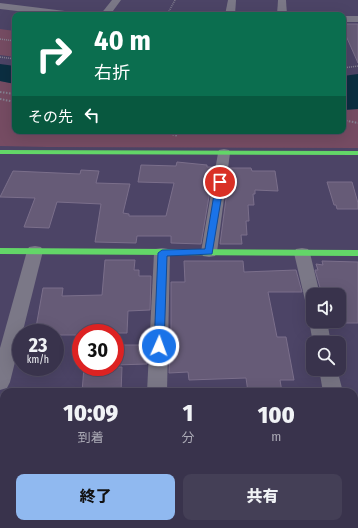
<!DOCTYPE html>
<html lang="ja">
<head>
<meta charset="utf-8">
<style>
  body { margin:0; font-family:"Fira Sans Condensed","Noto Sans JP",sans-serif; background:#443f56; color:#f1f3f6; height:100vh; display:flex; flex-direction:column; font-size:15px; white-space:nowrap }
  * { box-sizing:border-box; margin:0 }
  p { font-size:13px; color:#abaab5 }
  .icon { flex:none; width:22px; height:22px; fill:none; stroke:currentColor; stroke-width:2; stroke-linecap:round; stroke-linejoin:round }
  .map { position:relative; flex:1; overflow:hidden }
  .sheet { position:absolute; left:0px; top:388px; width:358px; height:140px; display:flex; flex-direction:column; background:#39334c; border-radius:12px 12px 0 0; box-shadow:0 4px 16px #0002,0 0 0 1px #534e64 }
  .sheet>* { flex:none }
  .guide { position:absolute; left:12px; top:12px; width:334px; height:122px; border-radius:8px; box-shadow:0 4px 16px #0002,0 0 0 1px #534e64; background:#0b6e4f; color:#fff; overflow:hidden }
  .buttons { position:absolute; left:306px; top:288px; display:grid; gap:8px }
  .buttons a { display:grid; place-items:center; width:40px; height:40px; border-radius:8px; background:#39334c; box-shadow:0 4px 16px #0002,0 0 0 1px #534e64; font-size:20px }
  .speed { position:absolute; left:12px; top:324px; display:flex; gap:8px; font-size:20px; font-weight:700; text-align:center }
  .speed>* { display:grid; place-content:center; width:52px; height:52px; border-radius:50%; background:#39334c; box-shadow:0 4px 16px #0002,0 0 0 1px #534e64; line-height:1 }
  .speed small { font-size:10px; font-weight:400 }
  .speed .limit { border:6px solid #d22; background:#fff; color:#111 }
  .pin { position:absolute; display:grid; place-items:center; width:34px; height:34px; color:#fff; margin:-17px; border:2px solid #fff; border-radius:50%; box-shadow:0 1px 4px #0007 }
  .me { position:absolute; width:44px; margin:-22px; rotate:2deg; stroke-linejoin:round; filter:drop-shadow(0 0 3px #0008) }
  .turn { display:flex; align-items:center; gap:14px; height:84px; padding:0 16px; font-size:18px }
  .turn .icon { width:52px; height:52px; stroke-width:2.5 }
  .turn b { display:block; font-size:28px; line-height:34px }
  .then { display:flex; align-items:center; height:38px; padding:0 16px; background:#0003; gap:8px; font-size:15px }
  .eta { display:flex; justify-content:space-evenly; align-items:center; height:68px; text-align:center }
  .eta b { font-size:24px; font-weight:800; line-height:28px }
  .primary-button { display:flex; gap:8px; margin-top:auto; padding:8px 16px }
  .primary-button a { flex:1; height:46px; border-radius:8px; background:#90b9f0; color:#111; font-size:16px; font-weight:800; line-height:46px; text-align:center }
  .primary-button a+a { background:#443f56; color:#f1f3f6 }
  .map>svg:first-child { display:block }
  .green { fill:#764c63 }
  .water { fill:#0b2e41 }
  .building { fill:#665b77; stroke:#7b6f8b }
  .lines { fill:none; stroke-linecap:round; stroke-linejoin:round }
  .path-far1 { stroke:#858292; stroke-width:1.5; stroke-dasharray:1 1; stroke-linecap:butt }
  .path { stroke:#858292; stroke-width:2; stroke-dasharray:1.5 1.5; stroke-linecap:butt }
  .street { fill:#7b7887; fill-rule:evenodd }
  .fast { fill:#63d668; fill-rule:evenodd }
  .route { fill:#1a73e8; stroke:#114b97 }
</style>
</head>
<body>
<div class="map">
<svg width="358" height="528" viewBox="0 0 358 528">
  <rect width="100%" height="100%" fill="#4c4466"/>
  <!-- green -->
  <g class="green">
    <path d="M 0,29 L 15,31 L 15,57 L 0,55 Z"/>
    <path d="M 0,81 L 15,84 L 15,131 L 343,131 L 343,110 L 358,109 L 358,148 L 48,147 L 0,146 Z"/>
  </g>
  <!-- water -->
  <g class="water">
    <path d="M 0,64 L 15,66 L 15,84 L 0,81 Z"/>
    <path d="M 358,74 L 358,109 L 343,110 L 343,76 Z"/>
  </g>
  <!-- building -->
  <g class="building">
    <path d="M 343,24 L 358,24 L 358,63 L 343,29 Z"/>
    <path d="M 177,162 L 207,165 L 207,167 L 214,167 L 201,244 L 171,243 L 171,236 L 137,236 L 136,243 L 95,242 L 101,204 L 57,202 L 49,228 L 24,227 L 35,198 L 0,197 L 13,171 L 80,174 L 81,170 L 99,171 L 96,183 L 130,184 L 123,213 L 129,214 L 129,216 L 166,216 L 174,183 L 138,182 L 141,165 L 176,166 Z"/>
    <path d="M 230,168 L 251,168 L 252,171 L 275,171 L 278,191 L 255,190 L 255,194 L 253,194 L 254,205 L 248,205 L 249,221 L 246,221 L 247,235 L 241,235 L 242,244 L 220,244 Z"/>
    <path d="M 327,182 L 352,182 L 358,203 L 358,209 L 337,209 L 336,205 L 334,205 Z"/>
    <path d="M 105,260 L 135,260 L 134,270 L 139,270 L 139,276 L 151,276 L 150,310 L 128,311 L 127,333 L 81,333 L 81,335 L 55,335 L 55,333 L 35,333 L 43,288 L 63,288 L 62,296 L 102,295 Z"/>
    <path d="M 184,261 L 243,261 L 244,272 L 296,270 L 302,292 L 268,292 L 277,337 L 286,337 L 294,380 L 280,380 L 282,392 L 248,392 L 246,378 L 189,380 L 188,372 L 169,373 L 170,344 L 171,344 L 171,282 L 185,282 Z"/>
    <path d="M 322,261 L 358,262 L 358,323 L 330,323 L 329,321 L 339,321 L 339,295 L 323,295 L 322,291 L 321,291 L 315,270 L 318,270 L 316,264 L 323,265 Z"/>
    <path d="M 115,345 L 148,345 L 147,364 L 115,365 Z"/>
    <path d="M 84,367 L 122,367 L 121,392 L 82,392 Z"/>
  </g>
  <g class="lines">
    <!-- path-far1 -->
    <g class="path-far1">
      <path d="M 167,15 L 175,0"/>
      <path d="M 0,39 L 15,41"/>
      <path d="M 0,57 L 15,59"/>
      <path d="M 343,68 L 358,66"/>
    </g>
    <!-- path -->
    <g class="path">
      <path d="M 0,92 L 15,94"/>
      <path d="M 0,99 L 15,102"/>
      <path d="M 343,120 L 358,123"/>
      <path d="M 161,131 L 178,136"/>
    </g>
    <!-- street -->
    <g class="street">
      <path d="M 112,0 L 121,0 L 110,15 L 100,15 Z"/>
      <path d="M 228,0 L 236,0 L 235,15 L 225,15 Z"/>
      <path d="M 278,0 L 286,0 L 287,15 L 277,15 Z"/>
      <path d="M 0,3 L 73,12 L 78,15 L 51,15 L 0,9 Z"/>
      <rect x="343" y="16" width="15" height="6"/>
      <path d="M 224,149 L 229,150 L 230,153 L 217,252 L 215,256 L 209,257 L 203,256 L 201,252 L 218,153 L 219,150 Z"/>
      <path d="M 35,246 L 41,247 L 43,251 L 10,382 L 7,388 L 0,390 L 0,348 L 27,251 L 29,247 Z"/>
      <path d="M 162,248 L 168,249 L 170,253 L 167,392 L 147,392 L 154,253 L 156,249 Z"/>
      <path d="M 302,248 L 308,249 L 310,253 L 320,295 L 313,295 L 313,306 L 307,305 L 305,300 L 294,253 L 296,249 Z"/>
      <path d="M 312,316 L 313,316 L 313,321 L 327,321 L 331,343 L 313,343 L 309,321 Z"/>
      <path d="M 319,369 L 337,369 L 343,392 L 323,392 Z"/>
      <path d="M 354,473 L 358,475 L 357,507 L 354,506 Z"/>
      <rect x="0" y="482" width="4" height="22"/>
    </g>
    <!-- fast -->
    <g class="fast">
      <path d="M 0,150 L 358,151 L 358,155 L 0,154 Z"/>
      <path d="M 0,248 L 358,250 L 358,256 L 0,254 Z"/>
    </g>
  </g>
  <!-- route -->
  <path class="route" d="M 220,179 L 224,182 L 212,254 L 167,256 L 164,346 L 162,349 L 159,350 L 155,349 L 154,346 L 158,253 L 162,250 L 205,249 L 216,182 Z"/>
</svg>
<div class="buttons">
<a><svg class="icon" aria-label="sound" viewBox="0 0 24 24"><path d="M4 9h4l5-4v14l-5-4H4zM17 9q2 3 0 6"/></svg></a>
<a><svg class="icon" aria-label="search" viewBox="0 0 24 24"><circle cx="10" cy="10" r="6"/><path d="M15 15l6 6"/></svg></a>
</div>
<div class="speed"><div>23<small>km/h</small></div><div class="limit">30</div></div>
<div class="pin" style="left:220px;top:182px;background:#d93025"><svg class="icon" aria-label="arrive" viewBox="0 0 24 24"><path d="M6 21V4h12l-3 4 3 4H6"/></svg></div>
<svg class="me" style="left:159px;top:346px" viewBox="-20 -20 40 40"><circle r="17" fill="#1a73e8" stroke="#fff" stroke-width="3"/><path d="M0-11L8 9 0 5-8 9z" fill="#fff"/></svg>
<div class="guide">
<div class="turn"><svg class="icon" aria-label="right" viewBox="0 0 24 24"><path d="M7 20v-9h11M14 6l5 5-5 5"/></svg><div><b>40 m</b>右折</div></div>
<div class="then">その先<svg class="icon" aria-label="left" viewBox="0 0 24 24"><path d="M17 20v-9H6M10 6l-5 5 5 5"/></svg></div>
</div>
<section class="sheet">
<div class="eta">
<div><b>10:09</b><p>到着</p></div>
<div><b>1</b><p>分</p></div>
<div><b>100</b><p>m</p></div>
</div>
<div class="primary-button"><a>終了</a><a>共有</a></div>
</section>
</div>
</body>
</html>
